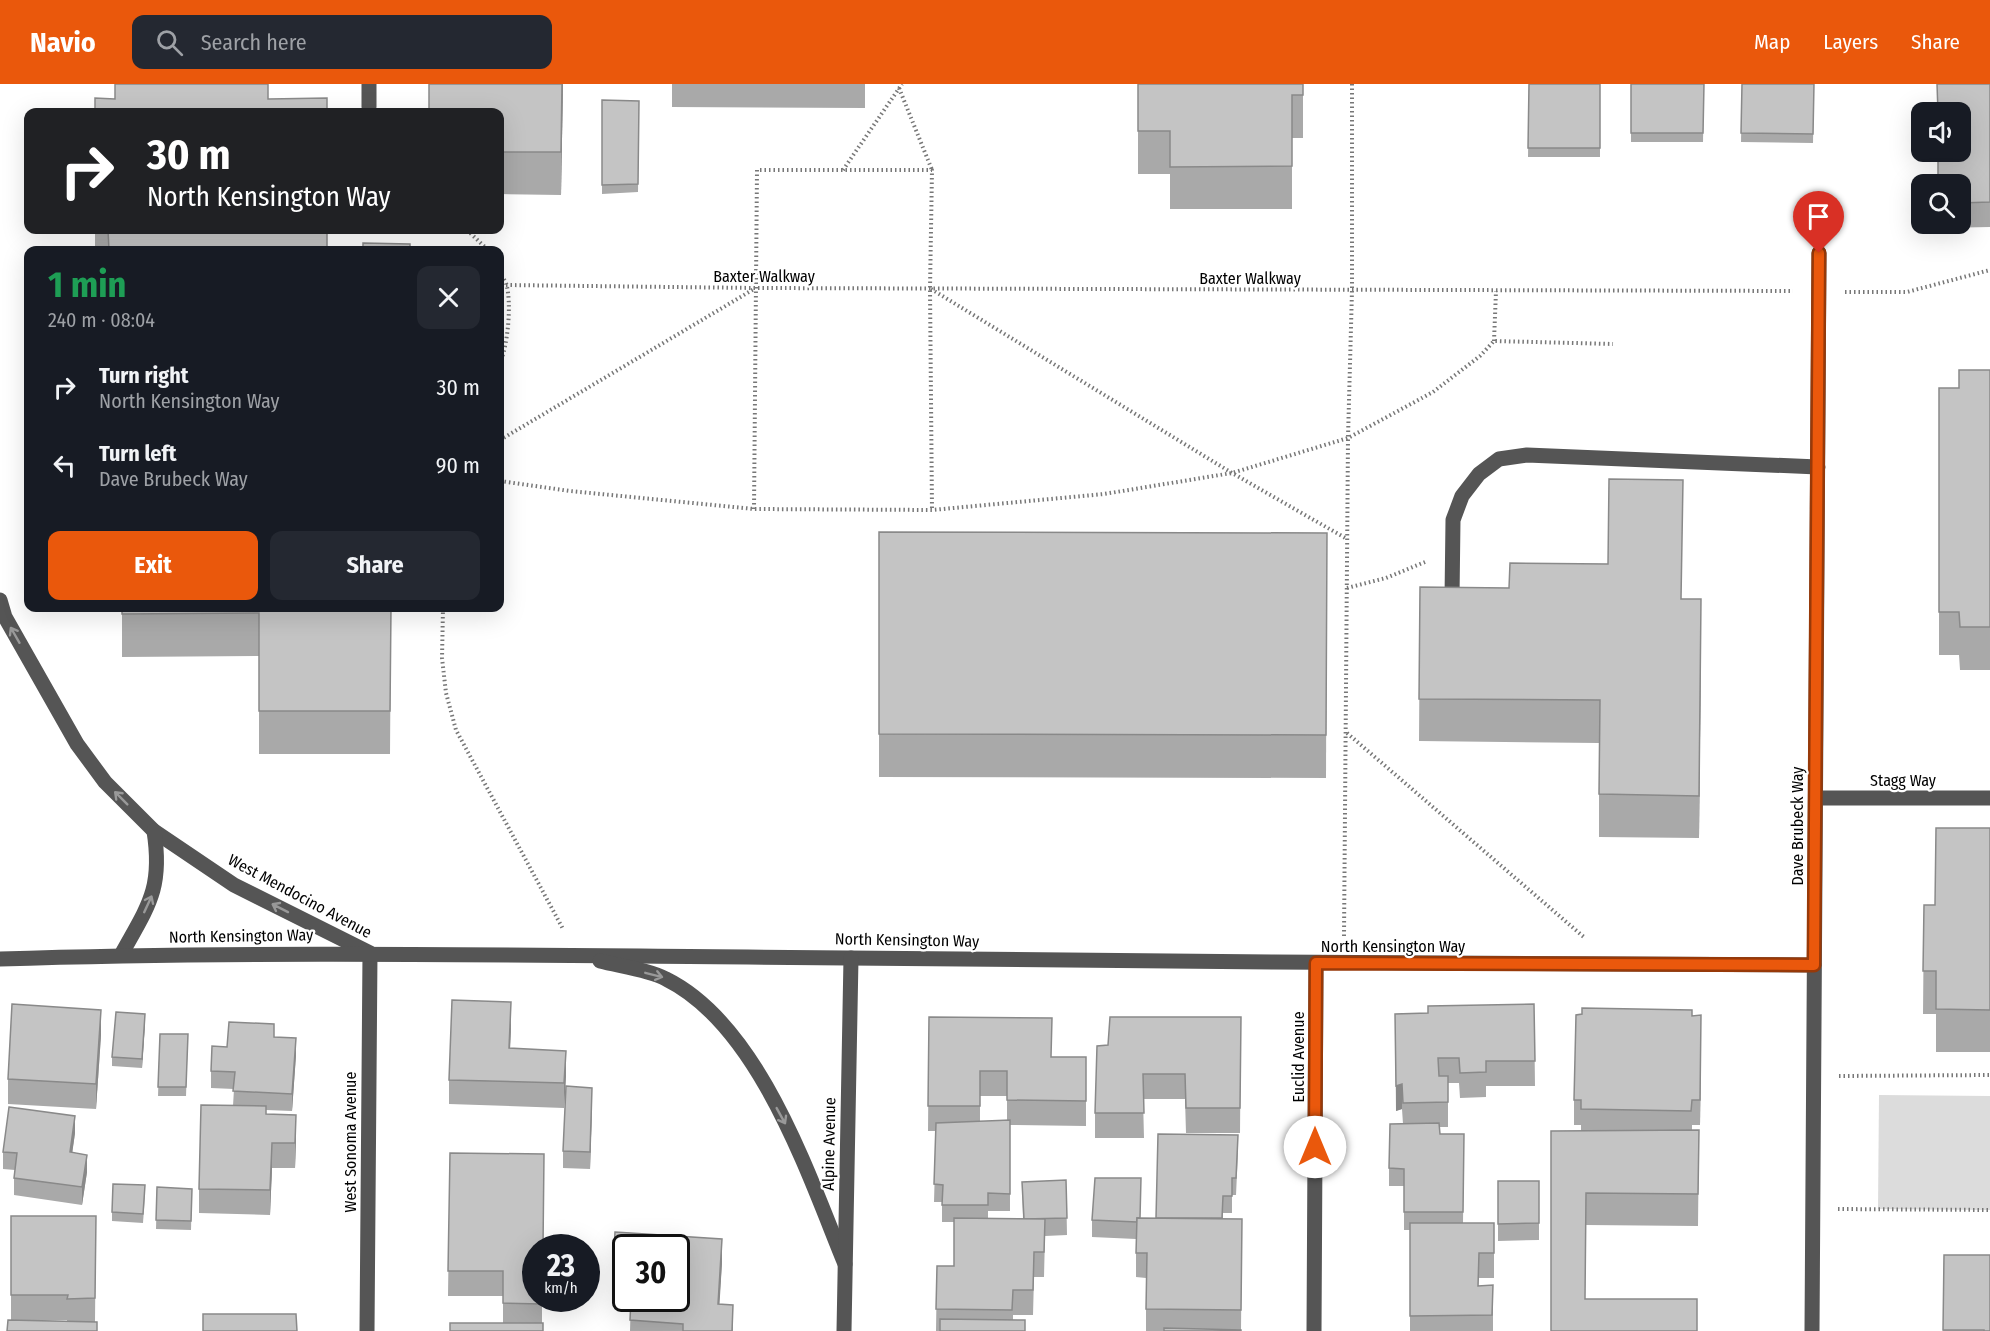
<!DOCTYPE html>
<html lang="en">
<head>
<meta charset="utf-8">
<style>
  body { margin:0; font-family:"Fira Sans Condensed",sans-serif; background:#242831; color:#f1f3f6; height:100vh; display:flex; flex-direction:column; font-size:22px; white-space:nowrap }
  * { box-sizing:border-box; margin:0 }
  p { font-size:20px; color:#9ea1a6 }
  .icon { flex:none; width:33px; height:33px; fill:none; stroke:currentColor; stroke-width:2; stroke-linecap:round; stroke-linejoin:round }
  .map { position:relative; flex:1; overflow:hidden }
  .drawer { position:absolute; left:24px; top:162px; width:480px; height:366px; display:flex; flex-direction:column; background:#171b24; border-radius:12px; box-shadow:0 6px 24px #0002 }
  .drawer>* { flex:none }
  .top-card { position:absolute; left:24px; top:24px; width:480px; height:126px; border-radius:12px; box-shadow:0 6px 24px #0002; background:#202124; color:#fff; overflow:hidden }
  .fabs { position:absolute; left:1911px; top:18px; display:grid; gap:12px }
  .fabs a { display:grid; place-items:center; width:60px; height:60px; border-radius:12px; background:#171b24; box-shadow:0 6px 24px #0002; font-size:30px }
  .speed { position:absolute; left:522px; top:1150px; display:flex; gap:12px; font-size:30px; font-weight:700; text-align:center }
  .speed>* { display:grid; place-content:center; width:78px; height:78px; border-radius:50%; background:#171b24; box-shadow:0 6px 24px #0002; line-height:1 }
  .speed small { font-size:15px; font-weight:400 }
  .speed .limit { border:3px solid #111; border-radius:9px; background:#fff; color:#111 }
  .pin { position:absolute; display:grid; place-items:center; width:51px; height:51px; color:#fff; margin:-62px -26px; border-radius:50% 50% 50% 0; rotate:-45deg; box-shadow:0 0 6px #0007 }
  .pin .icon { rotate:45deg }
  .me { position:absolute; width:66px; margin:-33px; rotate:0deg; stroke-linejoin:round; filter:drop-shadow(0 0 4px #0008) }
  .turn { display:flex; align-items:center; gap:21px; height:126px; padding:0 24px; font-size:27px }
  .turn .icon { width:78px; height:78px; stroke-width:2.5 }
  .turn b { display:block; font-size:42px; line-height:51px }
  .round { display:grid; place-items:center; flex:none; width:63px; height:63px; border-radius:12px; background:#242831 }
  .headline { display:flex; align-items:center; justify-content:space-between; height:102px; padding:0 24px }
  h1 { font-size:36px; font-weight:700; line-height:45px; color:#1e9e55 }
  .primary-button { display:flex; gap:12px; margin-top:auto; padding:12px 24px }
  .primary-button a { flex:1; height:69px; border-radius:12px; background:#ea580c; color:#fff; font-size:24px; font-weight:700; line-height:69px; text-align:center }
  .primary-button a+a { background:#242831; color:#f1f3f6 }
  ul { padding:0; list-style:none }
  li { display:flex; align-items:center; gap:18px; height:78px; padding:0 24px }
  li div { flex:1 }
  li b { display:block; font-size:22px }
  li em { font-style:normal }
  header { display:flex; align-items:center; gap:36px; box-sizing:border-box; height:84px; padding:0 30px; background:#ea580c; color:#fff }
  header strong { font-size:28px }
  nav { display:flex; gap:33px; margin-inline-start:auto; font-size:21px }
  .search { width:420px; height:54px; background:#242831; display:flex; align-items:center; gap:15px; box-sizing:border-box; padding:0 21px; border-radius:12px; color:#9ea1a6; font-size:22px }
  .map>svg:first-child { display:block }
  .green { fill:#dcdcdc }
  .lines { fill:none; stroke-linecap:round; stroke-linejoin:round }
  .path { stroke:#777; stroke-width:4; stroke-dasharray:1.5 3; stroke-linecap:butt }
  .minor { stroke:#555; stroke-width:15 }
  .wall { fill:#a9a9a9; fill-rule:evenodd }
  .shaded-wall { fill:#898989 }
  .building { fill:#c4c4c4; stroke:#898989; stroke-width:1.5 }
  .oneway { stroke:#999 }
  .route-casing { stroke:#983908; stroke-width:15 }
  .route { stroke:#ea580c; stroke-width:10 }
  .labels { text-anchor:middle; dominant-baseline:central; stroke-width:4.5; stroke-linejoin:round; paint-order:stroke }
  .street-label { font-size:16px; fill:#000; stroke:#fff }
</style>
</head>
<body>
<header>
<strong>Navio</strong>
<div class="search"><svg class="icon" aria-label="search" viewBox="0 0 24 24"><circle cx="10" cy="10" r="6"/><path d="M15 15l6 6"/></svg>Search here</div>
<nav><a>Map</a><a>Layers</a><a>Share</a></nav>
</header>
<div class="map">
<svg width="1990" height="1247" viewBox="0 0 1990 1247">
  <rect width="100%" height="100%" fill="#fff"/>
  <!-- green -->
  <path class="green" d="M 1879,1011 L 1990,1012 L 1990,1126 L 1878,1125 Z"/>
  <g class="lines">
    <!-- path -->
    <g class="path">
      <path d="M 899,4 L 932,86"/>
      <path d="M 843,86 L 902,0"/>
      <path d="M 467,146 L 488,166"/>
      <path d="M 500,187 C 501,191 504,195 506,199 C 512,218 508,261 500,279"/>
      <path d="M 506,201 L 755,204 L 1793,207"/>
      <path d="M 931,205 L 1232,389 L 1347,455"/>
      <path d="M 1845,208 L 1907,208 L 1990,186"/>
      <path d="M 1494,257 L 1496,207"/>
      <path d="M 500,356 L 754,205"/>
      <path d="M 500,397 L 570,407 L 754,425 L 932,426 L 1104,410 L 1232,389 L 1348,354 L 1433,308 L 1480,272 L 1494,257 L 1613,260"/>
      <path d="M 754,425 L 757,86 L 932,86 L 930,205 L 932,426"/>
      <path d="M 1347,504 L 1386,494 L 1425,478"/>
      <path d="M 443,524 L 442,574 L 446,609 L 456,646 L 563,845"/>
      <path d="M 1347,649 L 1585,854"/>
      <path d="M 1344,852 L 1348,354 L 1352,206 L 1352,0"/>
      <path d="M 1839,992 L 1990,991"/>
      <path d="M 1838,1125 L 1990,1126"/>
    </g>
    <!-- minor -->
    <g class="minor">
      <path d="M 369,0 L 369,23"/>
      <path d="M 1452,514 L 1453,436 L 1462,412 L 1479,390 L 1499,375 L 1527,371 L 1818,383"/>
      <path d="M 0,516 L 5,533 L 77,660 L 105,698 L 154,747 L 234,801 L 370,869 L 367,1247"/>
      <path d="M 1816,714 L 1990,714"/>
      <path d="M 121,871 C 148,822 163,805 154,747"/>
      <path d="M 0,875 C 249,867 498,871 748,873 C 1103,876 1459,881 1814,881"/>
      <path d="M 600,877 C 619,882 650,886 666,895 C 759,941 808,1090 845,1180"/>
      <path d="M 844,1247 L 851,874"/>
      <path d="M 1314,1247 L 1316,879"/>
      <path d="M 1812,1247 L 1819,169"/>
    </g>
  </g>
  <!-- wall -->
  <g class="wall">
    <path d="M 563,0 L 561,111 L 500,110 L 500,28 Z"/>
    <path d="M 672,0 L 865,0 L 865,24 L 672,23 Z"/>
    <path d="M 1138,0 L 1303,0 L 1303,54 L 1292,54 L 1292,125 L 1170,125 L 1170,90 L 1138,90 Z"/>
    <path d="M 1529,0 L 1600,0 L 1600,73 L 1528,73 Z"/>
    <path d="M 1631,0 L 1704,0 L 1703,58 L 1631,58 Z"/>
    <path d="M 1742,0 L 1814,0 L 1813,59 L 1741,58 Z"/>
    <path d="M 1990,0 L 1990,143 L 1939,144 L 1938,140 L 1960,140 L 1960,100 Z"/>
    <path d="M 602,16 L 639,17 L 638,108 L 602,110 Z"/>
    <rect x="95" y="146" width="232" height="20"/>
    <path d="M 1990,286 L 1990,586 L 1960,586 L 1959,571 L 1939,571 L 1939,304 L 1959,304 Z"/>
    <path d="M 879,448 L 1327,449 L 1326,694 L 879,693 Z"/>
    <path d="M 1420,503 L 1682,515 L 1701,558 L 1699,754 L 1599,753 L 1599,659 L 1419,657 Z"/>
    <path d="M 122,524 L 391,524 L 390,670 L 259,670 L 259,572 L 122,573 Z"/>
    <path d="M 1990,744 L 1990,968 L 1936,968 L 1936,930 L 1923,930 L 1924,821 L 1935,821 Z"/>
    <path d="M 1534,920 L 1535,1002 L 1486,1002 L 1486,1013 L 1460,1014 L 1459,999 L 1448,999 L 1448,1043 L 1439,1043 L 1440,1050 L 1464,1050 L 1463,1139 L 1494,1139 L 1494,1194 L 1479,1194 L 1478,1202 L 1493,1201 L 1493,1247 L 1410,1247 L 1410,1146 L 1404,1146 L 1404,1102 L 1389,1102 L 1389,1084 L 1403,1040 L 1402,1025 L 1396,1027 L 1395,930 L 1428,929 Z"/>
    <path d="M 1692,932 L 1701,956 L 1700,1041 L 1692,1041 L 1692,1046 L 1699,1046 L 1698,1142 L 1586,1141 L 1551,1247 L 1581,1047 L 1581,1041 L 1574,1041 L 1574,1016 Z"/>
    <path d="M 929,933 L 1052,973 L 1086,973 L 1086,1042 L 1010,1041 L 1010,1127 L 988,1127 L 988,1135 L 1023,1135 L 1022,1098 L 1066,1096 L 1067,1151 L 1045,1152 L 1044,1193 L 1034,1193 L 1033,1231 L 1013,1231 L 1013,1236 L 1025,1247 L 936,1247 L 937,1182 L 954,1182 L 954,1138 L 942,1138 L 942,1118 L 934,1118 L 936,1047 L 928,1047 ZM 980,1012 L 1007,1012 L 1007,1037 L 980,1038 Z"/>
    <path d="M 1241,933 L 1240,1049 L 1186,1049 L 1185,1015 L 1143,1015 L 1144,1054 L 1095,1054 L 1095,1029 L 1108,961 Z"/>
    <path d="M 145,939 L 142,984 L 112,982 L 112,973 Z"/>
    <path d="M 511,943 L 510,964 L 566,992 L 564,1024 L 449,1020 L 449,996 Z"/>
    <path d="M 160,950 L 188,950 L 186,1012 L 158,1012 Z"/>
    <path d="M 101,951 L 96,1025 L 8,1020 L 8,995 Z"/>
    <path d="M 274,953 L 296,971 L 292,1027 L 266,1026 L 266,1030 L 296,1055 L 295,1084 L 272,1084 L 270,1131 L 199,1129 L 199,1105 L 233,1022 L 234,1005 L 211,1004 L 211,987 L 227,963 Z"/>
    <path d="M 592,1021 L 590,1085 L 563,1084 L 563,1067 Z"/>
    <path d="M 75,1049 L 72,1069 L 87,1088 L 82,1121 L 14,1111 L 14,1094 L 15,1086 L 3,1085 L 3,1068 Z"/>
    <path d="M 1238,1068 L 1236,1111 L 1232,1111 L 1232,1129 L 1223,1129 L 1223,1135 L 1242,1135 L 1241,1247 L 1146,1247 L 1146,1194 L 1136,1193 L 1136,1155 L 1092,1153 L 1092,1136 L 1156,1134 Z"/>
    <path d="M 450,1069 L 542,1215 L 542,1239 L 503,1239 L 503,1212 L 448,1212 Z"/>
    <path d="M 1498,1097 L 1539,1097 L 1539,1156 L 1498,1157 Z"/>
    <path d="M 157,1103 L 192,1105 L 191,1146 L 156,1145 Z"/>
    <path d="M 145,1110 L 143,1139 L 112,1137 L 112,1128 Z"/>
    <path d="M 11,1132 L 96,1132 L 95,1238 L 97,1238 L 97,1247 L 7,1247 L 8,1236 L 11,1236 ZM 14,1236 L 67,1236 L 67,1237 Z"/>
    <path d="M 615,1148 L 722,1155 L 722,1179 L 719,1220 L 733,1221 L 733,1247 L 630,1247 L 631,1215 L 676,1215 L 676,1164 L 626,1164 L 626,1212 L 613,1211 L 613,1186 Z"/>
    <path d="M 1944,1171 L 1990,1247 L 1943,1247 Z"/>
  </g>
  <!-- shaded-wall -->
  <g class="shaded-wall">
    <path d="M 562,0 L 563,0 L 561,111 L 561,68 Z"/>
    <path d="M 1701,515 L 1701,558 L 1699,754 L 1699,712 Z"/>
    <path d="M 511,918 L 511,943 L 509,989 L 509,964 Z"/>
    <path d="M 101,926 L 101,951 L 96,1025 L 96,1000 Z"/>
    <path d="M 145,930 L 145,939 L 142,984 L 142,975 Z"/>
    <path d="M 1701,931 L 1701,956 L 1700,1041 L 1700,1016 Z"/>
    <path d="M 296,954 L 296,971 L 292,1027 L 292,1010 Z"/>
    <path d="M 566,967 L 566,992 L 564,1024 L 564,999 Z"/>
    <path d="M 1402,1000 L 1402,1025 L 1396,1027 L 1396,1002 Z"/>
    <path d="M 592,1004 L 592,1021 L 590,1085 L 590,1068 Z"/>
    <path d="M 296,1031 L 296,1055 L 295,1084 L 295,1059 Z"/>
    <path d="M 75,1032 L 75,1049 L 70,1085 L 70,1068 Z"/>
    <path d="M 272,1059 L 272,1084 L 270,1131 L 270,1106 Z"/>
    <path d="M 87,1071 L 87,1088 L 82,1121 L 82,1103 Z"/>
    <path d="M 722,1155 L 722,1179 L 718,1245 L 718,1220 Z"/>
  </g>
  <!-- building -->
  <g class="building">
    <path d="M 115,0 L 268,0 L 268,15 L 327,14 L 327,28 L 95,28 L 95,14 L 115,15 Z"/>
    <path d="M 429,0 L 562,0 L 561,68 L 500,68 L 500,28 L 429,28 Z"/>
    <path d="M 1138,0 L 1303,0 L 1303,11 L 1292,11 L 1292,82 L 1170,83 L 1170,47 L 1138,47 Z"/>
    <path d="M 1529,0 L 1600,0 L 1600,64 L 1528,64 Z"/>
    <path d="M 1631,0 L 1704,0 L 1703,49 L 1631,49 Z"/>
    <path d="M 1742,0 L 1814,0 L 1813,50 L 1741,49 Z"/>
    <path d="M 1937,0 L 1990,0 L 1990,118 L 1960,119 L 1960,100 L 1938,100 L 1938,68 L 1960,68 L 1960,28 L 1938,28 Z"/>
    <path d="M 602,16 L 639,17 L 638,100 L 602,101 Z"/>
    <path d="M 108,146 L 327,146 L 327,166 L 109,166 Z"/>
    <path d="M 363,159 L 410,160 L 410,166 L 363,166 Z"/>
    <path d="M 1959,286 L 1990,286 L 1990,543 L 1960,543 L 1959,528 L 1939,528 L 1939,304 L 1959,304 Z"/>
    <path d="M 1609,395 L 1683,396 L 1681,515 L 1701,515 L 1699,712 L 1599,710 L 1600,616 L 1419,615 L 1420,503 L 1509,504 L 1510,479 L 1608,480 Z"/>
    <path d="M 879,448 L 1327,449 L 1326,651 L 879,650 Z"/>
    <path d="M 122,524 L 391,524 L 390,627 L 259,627 L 259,529 L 122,530 Z"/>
    <path d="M 1936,744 L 1990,744 L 1990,926 L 1936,925 L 1936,887 L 1923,887 L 1924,821 L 1935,821 Z"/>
    <path d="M 452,916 L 511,918 L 509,964 L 566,967 L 564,999 L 449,996 Z"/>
    <path d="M 12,920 L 101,926 L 96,1000 L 8,995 Z"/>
    <path d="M 1534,920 L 1535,977 L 1486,977 L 1486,988 L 1460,989 L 1459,974 L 1438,974 L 1439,992 L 1448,992 L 1448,1018 L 1403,1019 L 1402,1000 L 1396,1002 L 1395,930 L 1428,929 L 1428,922 Z"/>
    <path d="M 1582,924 L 1692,926 L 1692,932 L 1701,931 L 1700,1016 L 1692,1016 L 1691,1027 L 1581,1025 L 1581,1016 L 1574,1016 L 1576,931 L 1582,930 Z"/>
    <path d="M 116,928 L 145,930 L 142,975 L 112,973 Z"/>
    <path d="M 929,933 L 1052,934 L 1051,973 L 1086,973 L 1086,1017 L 1007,1016 L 1007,987 L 980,987 L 980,1022 L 928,1022 Z"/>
    <path d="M 1110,933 L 1241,933 L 1240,1024 L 1186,1024 L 1185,990 L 1143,990 L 1144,1029 L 1095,1029 L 1097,962 L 1108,961 Z"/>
    <path d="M 229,938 L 274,940 L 274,953 L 296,954 L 292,1010 L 233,1007 L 235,988 L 211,987 L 212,962 L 227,963 Z"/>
    <path d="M 160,950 L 188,950 L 186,1003 L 158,1003 Z"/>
    <path d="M 566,1002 L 592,1004 L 590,1068 L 563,1067 Z"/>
    <path d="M 201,1021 L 266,1022 L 266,1030 L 296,1031 L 295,1059 L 272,1059 L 270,1106 L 199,1105 Z"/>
    <path d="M 9,1023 L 75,1032 L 70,1068 L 87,1071 L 82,1103 L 14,1094 L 17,1069 L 3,1068 Z"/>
    <path d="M 1010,1036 L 1010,1110 L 988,1109 L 988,1121 L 942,1121 L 943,1101 L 934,1100 L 936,1039 Z"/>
    <path d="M 1439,1039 L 1440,1050 L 1464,1050 L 1463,1128 L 1404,1128 L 1404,1085 L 1389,1084 L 1390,1040 Z"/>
    <path d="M 1699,1046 L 1698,1110 L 1586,1109 L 1585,1215 L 1697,1215 L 1697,1247 L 1551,1247 L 1551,1047 Z"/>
    <path d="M 1158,1050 L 1238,1051 L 1236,1094 L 1232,1094 L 1232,1112 L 1223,1112 L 1222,1134 L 1156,1134 Z"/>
    <path d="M 450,1069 L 544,1070 L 543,1164 L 536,1164 L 536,1215 L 542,1215 L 542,1220 L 503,1219 L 503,1187 L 448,1187 Z"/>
    <path d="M 1095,1094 L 1141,1094 L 1140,1134 L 1137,1134 L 1137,1138 L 1092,1136 Z"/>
    <path d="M 1066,1096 L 1067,1134 L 1024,1135 L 1022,1098 Z"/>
    <path d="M 1498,1097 L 1539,1097 L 1539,1139 L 1498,1140 Z"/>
    <path d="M 113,1100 L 145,1101 L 143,1130 L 112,1128 Z"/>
    <path d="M 157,1103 L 192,1105 L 191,1137 L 156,1136 Z"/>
    <path d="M 11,1132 L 96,1132 L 95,1214 L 67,1215 L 68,1211 L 11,1211 Z"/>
    <path d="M 954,1134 L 1045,1135 L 1044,1168 L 1034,1168 L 1033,1206 L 1013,1206 L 1012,1226 L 936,1225 L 937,1182 L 954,1182 Z"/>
    <path d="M 1137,1134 L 1242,1135 L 1241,1226 L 1146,1225 L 1147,1169 L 1136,1169 Z"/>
    <path d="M 1410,1139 L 1494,1139 L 1494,1169 L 1479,1169 L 1478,1202 L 1493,1201 L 1492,1231 L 1410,1232 Z"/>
    <path d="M 615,1148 L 722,1155 L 718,1220 L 733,1221 L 732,1247 L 683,1247 L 683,1240 L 630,1236 L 631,1215 L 676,1215 L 676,1164 L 626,1164 L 626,1187 L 613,1186 Z"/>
    <path d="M 1944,1171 L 1990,1171 L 1990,1247 L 1984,1247 L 1984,1246 L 1943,1246 Z"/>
    <path d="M 203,1230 L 296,1230 L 297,1247 L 203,1247 Z"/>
    <path d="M 940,1235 L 1025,1236 L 1025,1247 L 940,1247 Z"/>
    <path d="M 8,1236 L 97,1238 L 97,1247 L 7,1247 Z"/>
    <rect x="450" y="1239" width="93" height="8"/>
    <path d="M 1164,1244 L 1241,1246 L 1241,1247 L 1164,1247 Z"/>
  </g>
  <!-- one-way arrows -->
  <defs><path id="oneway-shaft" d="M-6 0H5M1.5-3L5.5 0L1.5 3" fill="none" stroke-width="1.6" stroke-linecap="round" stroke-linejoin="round" transform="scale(1.5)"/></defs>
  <g class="oneway">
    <use href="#oneway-shaft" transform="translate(15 551) rotate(-120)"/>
    <use href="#oneway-shaft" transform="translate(121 714) rotate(-135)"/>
    <use href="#oneway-shaft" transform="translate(148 820) rotate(-65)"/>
    <use href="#oneway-shaft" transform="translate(280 824) rotate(-153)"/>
    <use href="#oneway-shaft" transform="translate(654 891) rotate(14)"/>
    <use href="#oneway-shaft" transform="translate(781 1032) rotate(61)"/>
  </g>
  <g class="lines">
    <!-- route casing -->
    <g class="route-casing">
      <path id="route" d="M 1315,1063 L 1316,879 L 1814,881 L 1819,169"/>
    </g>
    <!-- route -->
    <use href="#route" class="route"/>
  </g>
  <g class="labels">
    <!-- street labels -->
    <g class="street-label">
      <text x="764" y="192">Baxter Walkway</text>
      <text x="1250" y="194">Baxter Walkway</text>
      <text x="1903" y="696">Stagg Way</text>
      <text transform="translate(1797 742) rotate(-90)">Dave Brubeck Way</text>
      <text transform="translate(300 812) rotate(28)">West Mendocino Avenue</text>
      <text transform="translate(241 852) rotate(-1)">North Kensington Way</text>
      <text transform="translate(907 856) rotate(1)">North Kensington Way</text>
      <text x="1393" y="862">North Kensington Way</text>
      <text transform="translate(1298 973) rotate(-90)">Euclid Avenue</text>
      <text transform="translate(350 1058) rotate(-90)">West Sonoma Avenue</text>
      <text transform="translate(829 1060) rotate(-89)">Alpine Avenue</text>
    </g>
  </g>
</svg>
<div class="fabs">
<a><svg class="icon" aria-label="sound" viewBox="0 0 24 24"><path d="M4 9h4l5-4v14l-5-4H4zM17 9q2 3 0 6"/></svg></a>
<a><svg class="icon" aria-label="search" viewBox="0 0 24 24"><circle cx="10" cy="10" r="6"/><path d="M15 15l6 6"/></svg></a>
</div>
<div class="speed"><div>23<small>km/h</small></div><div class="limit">30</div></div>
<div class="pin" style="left:1819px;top:169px;background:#d93025"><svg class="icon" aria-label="arrive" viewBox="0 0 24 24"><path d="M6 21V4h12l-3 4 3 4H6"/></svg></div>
<svg class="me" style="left:1315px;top:1063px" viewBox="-20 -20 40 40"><circle r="19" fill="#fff"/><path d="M0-13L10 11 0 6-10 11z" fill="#ea580c"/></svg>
<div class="top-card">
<div class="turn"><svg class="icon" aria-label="right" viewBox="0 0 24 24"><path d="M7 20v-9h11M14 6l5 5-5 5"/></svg><div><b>30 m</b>North Kensington Way</div></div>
</div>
<section class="drawer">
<div class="headline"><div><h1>1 min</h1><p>240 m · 08:04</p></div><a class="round"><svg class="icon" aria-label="close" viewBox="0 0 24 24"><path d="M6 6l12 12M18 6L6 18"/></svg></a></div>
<ul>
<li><svg class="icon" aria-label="right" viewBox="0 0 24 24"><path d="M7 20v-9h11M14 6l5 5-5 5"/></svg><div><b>Turn right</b><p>North Kensington Way</p></div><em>30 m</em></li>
<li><svg class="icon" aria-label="left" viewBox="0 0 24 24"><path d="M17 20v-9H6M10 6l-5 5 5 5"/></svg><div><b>Turn left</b><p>Dave Brubeck Way</p></div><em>90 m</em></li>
</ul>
<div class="primary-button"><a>Exit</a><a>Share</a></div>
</section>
</div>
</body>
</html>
